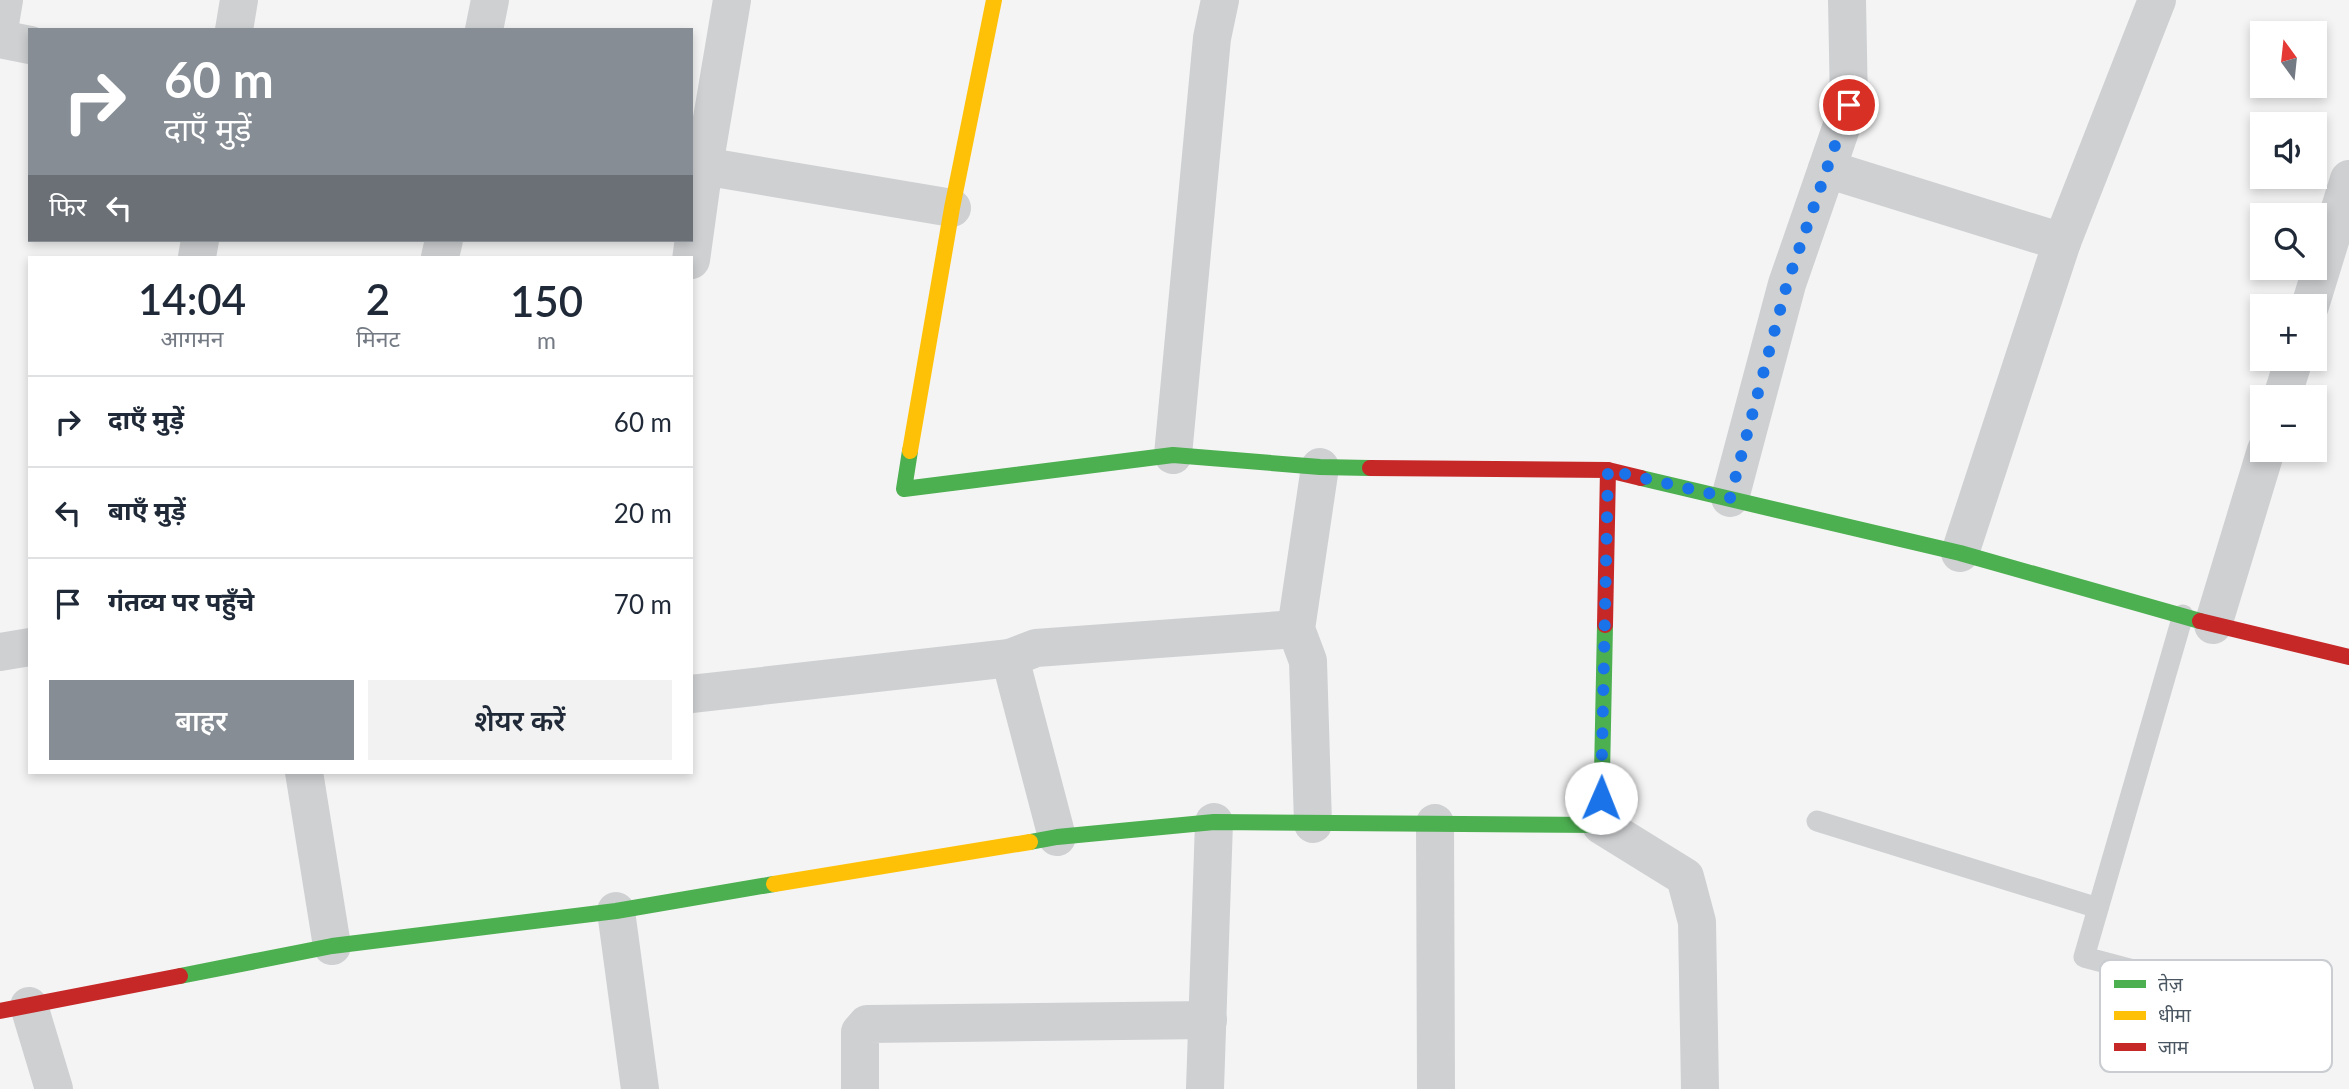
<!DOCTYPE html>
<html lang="hi">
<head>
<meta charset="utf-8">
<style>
  body { margin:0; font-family:Lato,"Noto Sans Devanagari",sans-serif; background:#f2f2f3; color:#1f2937; height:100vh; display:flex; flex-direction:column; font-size:26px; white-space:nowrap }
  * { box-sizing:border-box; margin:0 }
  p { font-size:23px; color:#747a83 }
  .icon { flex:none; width:38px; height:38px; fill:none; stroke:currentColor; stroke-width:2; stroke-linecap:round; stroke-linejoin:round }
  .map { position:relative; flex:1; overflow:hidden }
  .side { position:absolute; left:28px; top:256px; width:665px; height:518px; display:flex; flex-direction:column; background:#fff; border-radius:0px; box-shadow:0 4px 10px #0003 }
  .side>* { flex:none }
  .guide { position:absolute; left:28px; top:28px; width:665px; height:214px; border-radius:0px; box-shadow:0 4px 10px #0003; background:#868d94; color:#fff; overflow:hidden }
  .needle { width:46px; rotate:345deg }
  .tools { position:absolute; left:2250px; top:21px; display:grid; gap:14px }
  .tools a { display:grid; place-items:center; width:77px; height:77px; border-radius:0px; background:#fff; box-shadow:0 4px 10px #0003; font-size:35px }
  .pin { position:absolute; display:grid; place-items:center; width:60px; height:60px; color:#fff; margin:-30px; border:4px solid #fff; border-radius:50%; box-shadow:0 2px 7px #0007 }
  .me { position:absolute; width:77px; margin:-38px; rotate:1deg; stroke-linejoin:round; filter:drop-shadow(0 0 5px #0008) }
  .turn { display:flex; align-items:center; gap:24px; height:147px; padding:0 21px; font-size:32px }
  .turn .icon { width:91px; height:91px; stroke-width:2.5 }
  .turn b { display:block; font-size:49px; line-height:60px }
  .then { display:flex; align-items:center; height:66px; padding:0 21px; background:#0003; gap:14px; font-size:26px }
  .eta { display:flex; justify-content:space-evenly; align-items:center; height:119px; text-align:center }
  .eta b { font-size:42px; font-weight:600; line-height:49px }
  .primary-button { display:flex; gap:14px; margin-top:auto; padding:14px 21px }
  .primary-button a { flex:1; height:80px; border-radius:0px; background:#868d94; color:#fff; font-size:28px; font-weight:600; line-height:80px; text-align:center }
  .primary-button a+a { background:#f2f2f3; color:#1f2937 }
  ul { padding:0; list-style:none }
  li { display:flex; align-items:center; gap:21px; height:91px; padding:0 21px; border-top:2px solid #e0e1e3 }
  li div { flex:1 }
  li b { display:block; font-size:26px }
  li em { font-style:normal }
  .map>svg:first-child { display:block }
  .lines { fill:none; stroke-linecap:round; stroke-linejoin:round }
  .lane { stroke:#ced0d2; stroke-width:21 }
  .street { stroke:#ced0d2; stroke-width:38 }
  .fast { stroke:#4caf50; stroke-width:16 }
  .slow { stroke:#ffc107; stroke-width:16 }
  .jam { stroke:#c62828; stroke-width:16 }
  .route { stroke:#1a73e8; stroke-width:12; stroke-dasharray:0 21.6 }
  .key { fill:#fff; stroke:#c9ccd0; stroke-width:2 }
  .key-label { font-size:19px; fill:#4a5661 }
</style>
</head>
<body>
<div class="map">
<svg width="2349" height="1089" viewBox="0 0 2349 1089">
  <rect width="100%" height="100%" fill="#f4f4f4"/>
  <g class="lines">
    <!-- lane -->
    <g class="lane">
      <path d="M 2183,615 L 2084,957 L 2201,988"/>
      <path d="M 1817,821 L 2098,908"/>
    </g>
    <!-- street -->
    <g class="street">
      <path d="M 0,24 L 4,0"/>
      <path d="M 234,30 L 239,0"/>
      <path d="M 484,30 L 490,0"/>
      <path d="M 0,39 L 30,45"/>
      <path d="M 691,164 L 952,208"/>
      <path d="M 1827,169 L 2062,242"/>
      <path d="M 197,257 L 200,240"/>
      <path d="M 440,257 L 444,240"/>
      <path d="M 691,260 L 704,166 L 732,0"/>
      <path d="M 2310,306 L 2349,179"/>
      <path d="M 2282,397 L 2294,359"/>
      <path d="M 1173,455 L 1212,38 L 1220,0"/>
      <path d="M 1730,498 L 1787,284 L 1849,105 L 1847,0"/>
      <path d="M 1960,553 L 2062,242 L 2157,0"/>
      <path d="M 2213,625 L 2266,450"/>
      <path d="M 0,652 L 30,647"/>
      <path d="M 1010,658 L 1057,837"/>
      <path d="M 691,694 L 1010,658 L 1036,648 L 1296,629"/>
      <path d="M 304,772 L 332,946"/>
      <path d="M 1435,823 L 1436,1089"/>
      <path d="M 1313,824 L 1308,661 L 1296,629 L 1320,467"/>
      <path d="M 1601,825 L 1685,877 L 1697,922 L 1700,1089"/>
      <path d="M 616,911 L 640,1089"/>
      <path d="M 29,1006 L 54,1089"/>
      <path d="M 860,1089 L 860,1032 L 867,1024 L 1208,1020"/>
      <path d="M 1205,1089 L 1214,822"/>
    </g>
    <!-- fast -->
    <g class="fast">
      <path d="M 910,451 L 904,489 L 1173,455 L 1320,467 L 1370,468"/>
      <path d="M 1641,478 L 1960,553 L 2200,621"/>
      <path d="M 1030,842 L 1057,837 L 1214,822 L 1601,825 L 1605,625"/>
      <path d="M 180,976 L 332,946 L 616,911 L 774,884"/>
    </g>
    <!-- slow -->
    <g class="slow">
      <path d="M 910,451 L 952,208 L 994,0"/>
      <path d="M 774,884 L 1030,842"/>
    </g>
    <!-- jam -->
    <g class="jam">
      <path d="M 1370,468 L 1608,470 L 1641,478"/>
      <path d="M 2200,621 L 2349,657"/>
      <path d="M 1605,625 L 1608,470"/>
      <path d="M 0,1011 L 180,976"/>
    </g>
  </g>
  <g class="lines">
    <!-- route -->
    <path class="route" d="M 1601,798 L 1608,470 L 1730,498 L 1787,284 L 1849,105"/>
  </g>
  <!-- legend -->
  <rect x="2100" y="960" width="232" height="112" rx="10" class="key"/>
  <rect x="2114" y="980" width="32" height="8" fill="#4caf50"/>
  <rect x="2114" y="1011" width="32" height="9" fill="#ffc107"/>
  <rect x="2114" y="1043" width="32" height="8" fill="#c62828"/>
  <g class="key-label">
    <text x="2158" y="991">तेज़</text>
    <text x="2158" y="1022">धीमा</text>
    <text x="2158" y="1054">जाम</text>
  </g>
</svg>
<div class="tools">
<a><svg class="needle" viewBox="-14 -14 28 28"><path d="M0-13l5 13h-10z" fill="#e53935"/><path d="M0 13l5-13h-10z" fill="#747a83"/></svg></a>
<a><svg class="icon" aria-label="sound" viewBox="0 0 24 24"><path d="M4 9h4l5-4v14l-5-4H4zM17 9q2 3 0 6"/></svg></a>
<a><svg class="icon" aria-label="search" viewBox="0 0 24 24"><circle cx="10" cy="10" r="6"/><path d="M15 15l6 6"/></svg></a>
<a>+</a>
<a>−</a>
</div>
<div class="pin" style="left:1849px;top:105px;background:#d93025"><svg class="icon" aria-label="arrive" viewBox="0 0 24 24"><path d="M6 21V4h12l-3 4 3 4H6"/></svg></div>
<svg class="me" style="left:1601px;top:798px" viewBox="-20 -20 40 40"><circle r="19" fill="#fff"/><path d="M0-13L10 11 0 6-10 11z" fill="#1a73e8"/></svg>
<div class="guide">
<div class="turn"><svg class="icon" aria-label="right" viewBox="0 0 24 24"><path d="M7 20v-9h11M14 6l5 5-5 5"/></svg><div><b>60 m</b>दाएँ मुड़ें</div></div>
<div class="then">फिर<svg class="icon" aria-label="left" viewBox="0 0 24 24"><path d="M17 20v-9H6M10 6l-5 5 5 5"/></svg></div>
</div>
<section class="side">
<div class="eta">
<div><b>14:04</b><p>आगमन</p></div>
<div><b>2</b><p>मिनट</p></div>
<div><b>150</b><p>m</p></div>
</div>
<ul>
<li><svg class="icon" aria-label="right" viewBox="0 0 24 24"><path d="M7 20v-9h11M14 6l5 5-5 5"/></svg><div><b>दाएँ मुड़ें</b></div><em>60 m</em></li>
<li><svg class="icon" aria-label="left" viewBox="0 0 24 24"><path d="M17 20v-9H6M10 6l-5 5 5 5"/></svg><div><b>बाएँ मुड़ें</b></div><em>20 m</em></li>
<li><svg class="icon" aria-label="arrive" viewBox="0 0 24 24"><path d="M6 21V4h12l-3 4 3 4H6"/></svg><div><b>गंतव्य पर पहुँचे</b></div><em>70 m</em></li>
</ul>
<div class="primary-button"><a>बाहर</a><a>शेयर करें</a></div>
</section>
</div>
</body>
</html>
